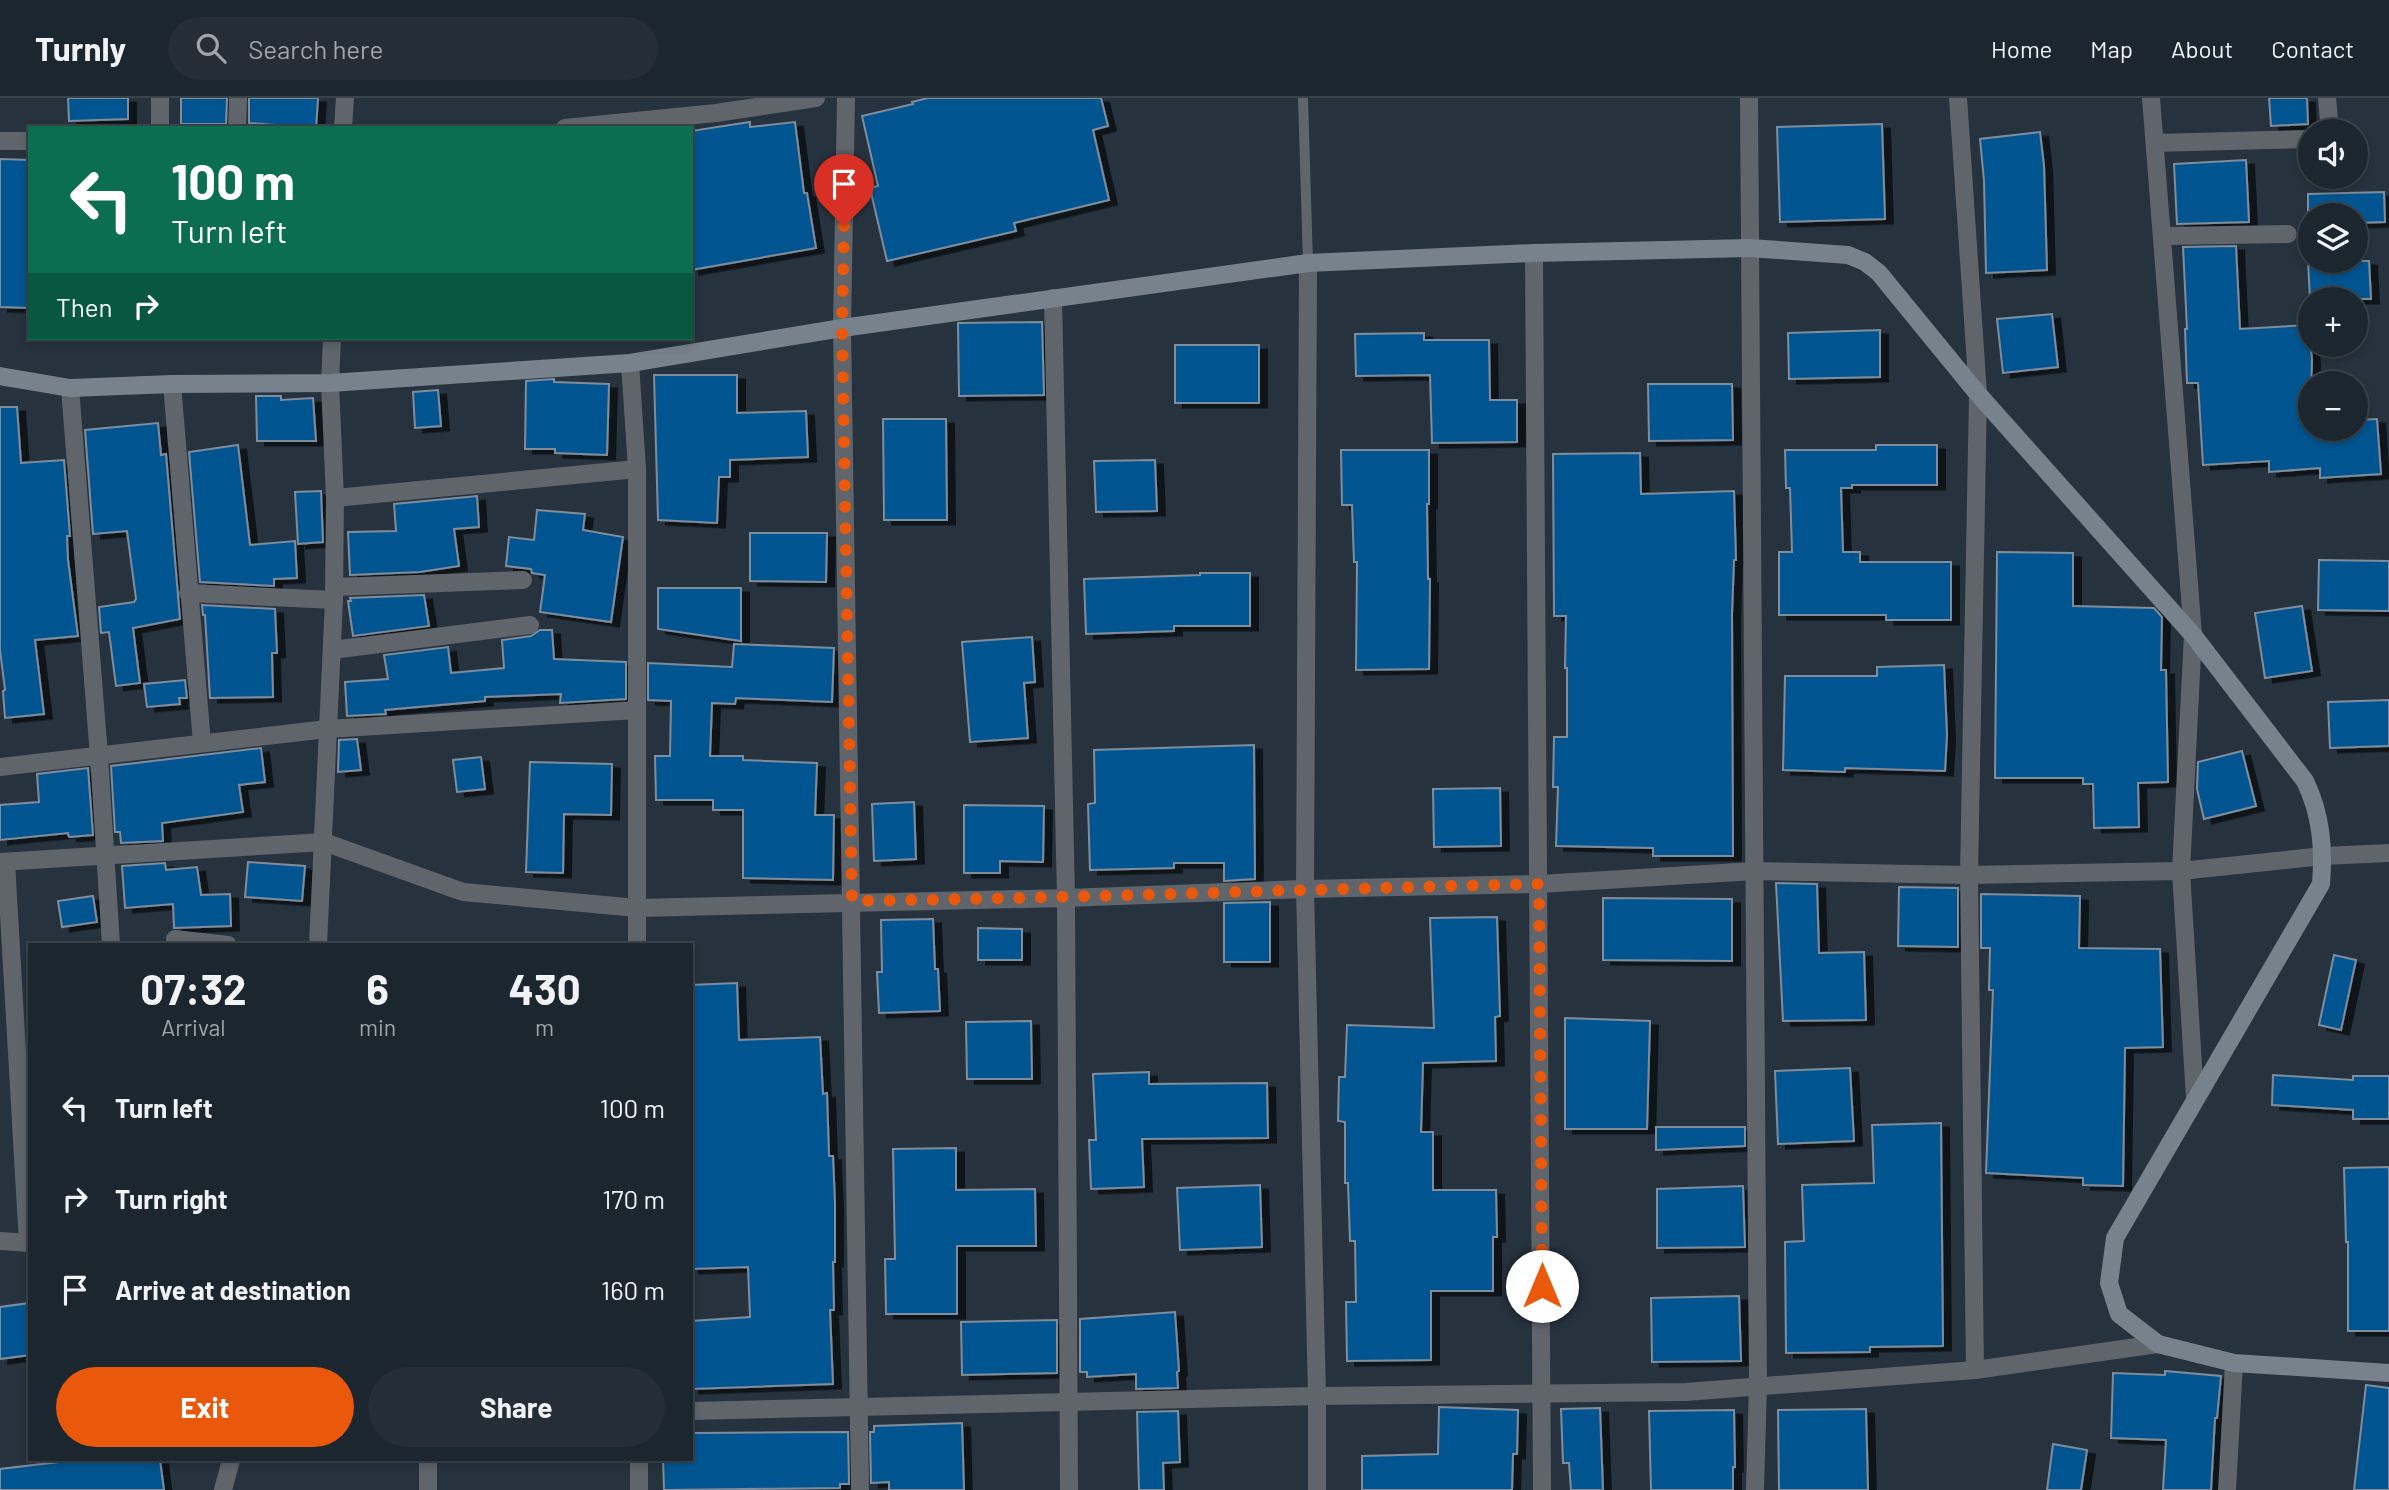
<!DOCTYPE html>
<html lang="en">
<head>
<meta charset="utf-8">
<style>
  body { margin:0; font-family:Barlow,sans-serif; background:#252e36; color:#f1f3f6; height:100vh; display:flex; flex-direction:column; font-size:26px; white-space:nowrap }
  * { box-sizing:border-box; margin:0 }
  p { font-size:23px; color:#a0a5aa }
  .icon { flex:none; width:38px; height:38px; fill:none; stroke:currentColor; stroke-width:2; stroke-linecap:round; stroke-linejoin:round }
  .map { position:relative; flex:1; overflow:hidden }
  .drawer { position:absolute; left:28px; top:845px; width:665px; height:518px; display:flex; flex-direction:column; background:#1c262e; border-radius:0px; box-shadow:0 4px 10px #0003,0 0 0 2px #3a434a }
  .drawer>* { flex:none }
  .top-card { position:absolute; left:28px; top:28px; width:665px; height:214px; border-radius:0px; box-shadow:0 4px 10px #0003,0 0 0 2px #3a434a; background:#0b6e4f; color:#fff; overflow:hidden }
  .buttons { position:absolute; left:2298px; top:21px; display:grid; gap:14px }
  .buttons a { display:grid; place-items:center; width:70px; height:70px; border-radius:50%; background:#1c262e; box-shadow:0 4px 10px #0003,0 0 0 2px #3a434a; font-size:35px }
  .pin { position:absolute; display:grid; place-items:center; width:60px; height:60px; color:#fff; margin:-72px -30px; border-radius:50% 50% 50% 0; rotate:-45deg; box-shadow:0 0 7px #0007 }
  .pin .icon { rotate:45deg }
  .me { position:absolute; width:77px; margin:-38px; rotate:0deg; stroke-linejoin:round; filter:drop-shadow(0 0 5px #0008) }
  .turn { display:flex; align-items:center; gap:24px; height:147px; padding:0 28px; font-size:32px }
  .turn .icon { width:91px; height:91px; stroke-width:2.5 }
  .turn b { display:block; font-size:49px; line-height:60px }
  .then { display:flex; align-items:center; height:66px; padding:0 28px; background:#0003; gap:14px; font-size:26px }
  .eta { display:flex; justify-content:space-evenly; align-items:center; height:119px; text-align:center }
  .eta b { font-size:42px; font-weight:700; line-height:49px }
  .action { display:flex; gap:14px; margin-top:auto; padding:14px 28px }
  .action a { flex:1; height:80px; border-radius:42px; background:#ea580c; color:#fff; font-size:28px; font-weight:700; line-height:80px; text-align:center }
  .action a+a { background:#252e36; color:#f1f3f6 }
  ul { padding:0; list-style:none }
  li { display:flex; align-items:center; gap:21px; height:91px; padding:0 28px }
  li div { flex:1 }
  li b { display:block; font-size:26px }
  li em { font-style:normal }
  header { display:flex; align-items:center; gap:42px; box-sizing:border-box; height:98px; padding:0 35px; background:#1c262e; border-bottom:2px solid #3a434a }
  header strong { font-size:33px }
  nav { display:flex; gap:38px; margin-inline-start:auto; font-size:24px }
  .search { width:490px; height:63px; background:#252e36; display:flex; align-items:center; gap:18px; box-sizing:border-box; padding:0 24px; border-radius:38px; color:#a0a5aa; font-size:26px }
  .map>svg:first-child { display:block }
  .building { fill:#045491; stroke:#7e8c9b; stroke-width:2; filter:url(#shadow) }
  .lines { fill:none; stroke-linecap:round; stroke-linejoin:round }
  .lane { stroke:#5f656b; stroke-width:10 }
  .street { stroke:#5f656b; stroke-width:18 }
  .secondary { stroke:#78828c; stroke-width:18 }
  .route { stroke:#ea580c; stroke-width:12; stroke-dasharray:0 21.6 }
</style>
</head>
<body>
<header>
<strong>Turnly</strong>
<div class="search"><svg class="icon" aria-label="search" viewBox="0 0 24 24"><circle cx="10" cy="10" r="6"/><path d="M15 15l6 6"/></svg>Search here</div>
<nav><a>Home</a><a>Map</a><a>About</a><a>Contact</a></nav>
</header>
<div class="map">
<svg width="2389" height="1392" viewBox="0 0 2389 1392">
  <defs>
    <filter id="shadow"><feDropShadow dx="8" dy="4.5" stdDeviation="0" flood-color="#0009"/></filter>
  </defs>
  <rect width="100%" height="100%" fill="#26323e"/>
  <!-- building -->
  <g class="building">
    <path d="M 68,0 L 128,0 L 128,21 L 69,23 Z"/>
    <path d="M 181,0 L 227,0 L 226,26 L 181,26 Z"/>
    <path d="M 249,0 L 318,0 L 316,30 L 249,25 Z"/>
    <path d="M 928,0 L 1101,0 L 1108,28 L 1093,32 L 1109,102 L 1014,125 L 1016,133 L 887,163 L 870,90 L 878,88 L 862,18 L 913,6 L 912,4 Z"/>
    <path d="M 2269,0 L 2307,0 L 2308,26 L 2271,28 Z"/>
    <path d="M 750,24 L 750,29 L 795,24 L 804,95 L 807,95 L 816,150 L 691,172 L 691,33 Z"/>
    <path d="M 1882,26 L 1885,121 L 1780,124 L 1777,29 Z"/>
    <path d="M 2040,34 L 2044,68 L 2047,172 L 1986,175 L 1984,83 L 1980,41 Z"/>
    <path d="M 0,61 L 30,62 L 30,210 L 0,209 Z"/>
    <path d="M 2246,62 L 2249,124 L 2177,126 L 2174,66 Z"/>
    <path d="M 2384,94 L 2385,124 L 2356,125 L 2356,117 L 2308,117 L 2308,96 Z"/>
    <path d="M 2236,148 L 2240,231 L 2308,227 L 2312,261 L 2310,331 L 2356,331 L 2356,322 L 2377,321 L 2381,376 L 2320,380 L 2320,370 L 2269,374 L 2269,363 L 2203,367 L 2198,285 L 2187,285 L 2185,231 L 2187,231 L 2183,149 Z"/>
    <path d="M 2308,163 L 2369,163 L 2371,201 L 2310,201 Z"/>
    <path d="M 2052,216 L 2058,269 L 2003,275 L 1997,221 Z"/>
    <path d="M 1042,224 L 1044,297 L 959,298 L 958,225 Z"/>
    <path d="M 1880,232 L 1880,279 L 1789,281 L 1788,235 Z"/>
    <path d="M 1424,235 L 1424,242 L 1489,242 L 1490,302 L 1517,302 L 1517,344 L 1432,345 L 1430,277 L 1356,278 L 1355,236 Z"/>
    <rect x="1175" y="247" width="84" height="58"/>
    <path d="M 654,277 L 737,277 L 737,315 L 806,313 L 808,359 L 730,362 L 730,379 L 719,379 L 717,425 L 658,422 Z"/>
    <path d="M 554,281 L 554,284 L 609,286 L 607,357 L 555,355 L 555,351 L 525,351 L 526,283 Z"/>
    <path d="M 1648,286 L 1732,286 L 1733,342 L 1649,343 Z"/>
    <path d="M 438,292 L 441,328 L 415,330 L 413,294 Z"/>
    <path d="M 256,298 L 281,298 L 281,302 L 313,300 L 316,343 L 257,343 Z"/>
    <path d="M 0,309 L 17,309 L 21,365 L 64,362 L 70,438 L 67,438 L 68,462 L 78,538 L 35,542 L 44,616 L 5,620 L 3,593 L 5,592 L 0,552 Z"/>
    <path d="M 883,321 L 946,321 L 947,422 L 884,422 Z"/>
    <path d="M 158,325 L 161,357 L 166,356 L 180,521 L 133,530 L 140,585 L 116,588 L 109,534 L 101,535 L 99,509 L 134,504 L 136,501 L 127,433 L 93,436 L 85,332 Z"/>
    <path d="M 238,347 L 250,447 L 295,443 L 297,480 L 274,481 L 274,488 L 200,484 L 189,354 Z"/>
    <path d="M 1876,347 L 1937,347 L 1937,387 L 1852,387 L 1852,390 L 1841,390 L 1843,454 L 1860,454 L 1860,464 L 1951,464 L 1951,522 L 1886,522 L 1886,517 L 1779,517 L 1779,454 L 1792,454 L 1790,390 L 1786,390 L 1785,352 L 1876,352 Z"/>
    <path d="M 1341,352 L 1429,352 L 1429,406 L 1427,406 L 1428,481 L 1430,481 L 1429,571 L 1356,572 L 1357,464 L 1354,464 L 1352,407 L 1342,407 Z"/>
    <path d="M 1640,355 L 1641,396 L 1734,393 L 1736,462 L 1734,462 L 1732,516 L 1733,758 L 1653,758 L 1653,750 L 1556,748 L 1558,689 L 1553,689 L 1554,639 L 1567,639 L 1567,570 L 1565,570 L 1566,518 L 1554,518 L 1553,356 Z"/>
    <path d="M 1155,362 L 1157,413 L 1096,414 L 1094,363 Z"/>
    <path d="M 321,393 L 323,444 L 298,446 L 295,394 Z"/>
    <path d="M 477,398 L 479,429 L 454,431 L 459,468 L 420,474 L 350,477 L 348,434 L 396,433 L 394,406 Z"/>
    <path d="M 537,412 L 585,416 L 583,432 L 623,439 L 611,524 L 540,514 L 545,477 L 532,475 L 531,471 L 506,468 L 509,439 L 534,442 Z"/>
    <path d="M 750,435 L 827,435 L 826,484 L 750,483 Z"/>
    <path d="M 1997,454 L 2073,455 L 2073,508 L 2154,510 L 2162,519 L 2161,572 L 2166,572 L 2168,684 L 2138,685 L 2139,729 L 2094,730 L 2093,686 L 2083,686 L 2083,680 L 1995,680 Z"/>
    <path d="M 2319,462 L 2389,463 L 2389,513 L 2318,512 Z"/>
    <path d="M 1200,475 L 1250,475 L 1250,528 L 1174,528 L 1174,533 L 1086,536 L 1084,481 L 1200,477 Z"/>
    <path d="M 658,490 L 741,490 L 741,543 L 658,531 Z"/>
    <path d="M 424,497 L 429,528 L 353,538 L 348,503 L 351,503 L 350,500 Z"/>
    <path d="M 202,507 L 275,511 L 277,555 L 272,555 L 273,599 L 210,600 L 205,517 L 203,517 Z"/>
    <path d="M 2302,508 L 2312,573 L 2265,580 L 2255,515 Z"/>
    <path d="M 540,532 L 552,532 L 554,561 L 626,564 L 626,601 L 560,605 L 561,596 L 485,599 L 485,603 L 385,612 L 386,616 L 347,618 L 345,584 L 388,581 L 384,557 L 448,549 L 451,575 L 504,570 L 502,542 L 531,538 Z"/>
    <path d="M 1032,539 L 1035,584 L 1024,585 L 1028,640 L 970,644 L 962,544 Z"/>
    <path d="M 734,546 L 834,550 L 832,604 L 736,600 L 735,606 L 712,605 L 710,658 L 743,658 L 743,662 L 817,665 L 815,717 L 834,717 L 833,782 L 743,780 L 743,712 L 713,712 L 713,702 L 656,702 L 655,658 L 670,658 L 671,603 L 648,602 L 648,565 L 732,569 Z"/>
    <path d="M 1944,567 L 1947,637 L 1945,673 L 1845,670 L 1845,674 L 1783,672 L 1785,578 L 1877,578 L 1877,569 Z"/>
    <path d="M 185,582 L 187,600 L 179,600 L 180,606 L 147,609 L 144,586 Z"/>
    <path d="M 2389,602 L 2389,648 L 2330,650 L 2328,604 Z"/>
    <path d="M 357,641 L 361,672 L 338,674 L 339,642 Z"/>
    <path d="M 1254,647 L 1255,781 L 1224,783 L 1224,765 L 1174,765 L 1174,770 L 1090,772 L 1088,706 L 1095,705 L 1094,652 Z"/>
    <path d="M 261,650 L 265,684 L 239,687 L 243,714 L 162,725 L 163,743 L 121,745 L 120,734 L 115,734 L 111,668 Z"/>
    <path d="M 2242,653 L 2256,708 L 2204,721 L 2197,691 L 2198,664 Z"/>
    <path d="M 481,659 L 485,691 L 457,694 L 453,662 Z"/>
    <path d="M 530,664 L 612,666 L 611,717 L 564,716 L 563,775 L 526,774 Z"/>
    <path d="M 88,670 L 93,737 L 69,739 L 68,735 L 0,742 L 0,707 L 39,704 L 37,676 Z"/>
    <path d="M 1500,690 L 1501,748 L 1434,749 L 1433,691 Z"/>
    <path d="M 914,704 L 916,761 L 874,763 L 872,706 Z"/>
    <path d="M 964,707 L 1044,708 L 1043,764 L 1000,763 L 1000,775 L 964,775 Z"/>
    <path d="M 248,764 L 305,768 L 302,803 L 245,799 Z"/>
    <path d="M 165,765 L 166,772 L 197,769 L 201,797 L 230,796 L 231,828 L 174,830 L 173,806 L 125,810 L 122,768 Z"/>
    <path d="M 1776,785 L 1817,786 L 1819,855 L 1864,854 L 1866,922 L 1783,923 Z"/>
    <path d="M 1899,789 L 1958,790 L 1958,849 L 1898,848 Z"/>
    <path d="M 1981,796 L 2080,798 L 2079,850 L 2160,851 L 2163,949 L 2125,950 L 2123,1088 L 2083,1087 L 2083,1080 L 1986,1075 L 1993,892 L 1989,892 L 1990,850 L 1981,850 Z"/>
    <path d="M 93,798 L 97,824 L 62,829 L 58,803 Z"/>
    <path d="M 1603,800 L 1732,801 L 1732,863 L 1603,862 Z"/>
    <path d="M 1270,804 L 1270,864 L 1224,864 L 1224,805 Z"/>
    <path d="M 1497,819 L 1500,918 L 1495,919 L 1496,963 L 1423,965 L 1421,1034 L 1433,1034 L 1433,1092 L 1496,1092 L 1497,1139 L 1493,1139 L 1493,1193 L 1431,1193 L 1431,1262 L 1347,1263 L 1346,1204 L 1356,1204 L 1355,1143 L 1350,1143 L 1348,1085 L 1345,1085 L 1345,1024 L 1338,1023 L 1339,979 L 1345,979 L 1347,927 L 1434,930 L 1430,820 Z"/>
    <path d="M 933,821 L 935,871 L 938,871 L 940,913 L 879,915 L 877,874 L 882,874 L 881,822 Z"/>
    <path d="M 978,830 L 1022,831 L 1022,862 L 978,862 Z"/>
    <path d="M 2334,857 L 2356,862 L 2341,932 L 2319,927 Z"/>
    <path d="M 737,885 L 739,942 L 820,939 L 823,996 L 827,995 L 829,1058 L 833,1058 L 835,1106 L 835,1164 L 833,1164 L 834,1212 L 830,1212 L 833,1286 L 691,1291 L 691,1223 L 750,1219 L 748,1169 L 691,1171 L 691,887 Z"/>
    <path d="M 1565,920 L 1650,923 L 1647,1031 L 1565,1031 Z"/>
    <path d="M 1031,923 L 1032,981 L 967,981 L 966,924 Z"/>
    <path d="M 1850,970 L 1854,1043 L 1778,1046 L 1775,973 Z"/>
    <path d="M 1149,974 L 1149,986 L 1267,985 L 1268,1040 L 1142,1041 L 1144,1089 L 1091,1091 L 1089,1042 L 1096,1042 L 1093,976 Z"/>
    <path d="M 2273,977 L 2353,982 L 2353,978 L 2389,978 L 2389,1021 L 2353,1021 L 2353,1012 L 2272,1007 Z"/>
    <path d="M 1941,1025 L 1943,1248 L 1870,1249 L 1870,1254 L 1786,1255 L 1785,1144 L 1804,1143 L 1802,1087 L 1874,1085 L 1872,1027 Z"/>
    <path d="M 1656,1029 L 1745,1029 L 1745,1048 L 1656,1052 Z"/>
    <path d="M 956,1050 L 956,1092 L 1035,1091 L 1036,1148 L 957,1148 L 957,1216 L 886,1216 L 885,1161 L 895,1161 L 893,1051 Z"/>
    <path d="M 2389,1069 L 2389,1233 L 2348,1233 L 2348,1144 L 2346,1144 L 2344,1070 Z"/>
    <path d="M 1260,1087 L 1262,1149 L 1180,1152 L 1177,1090 Z"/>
    <path d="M 1743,1088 L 1745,1149 L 1657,1150 L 1657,1091 Z"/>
    <path d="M 1739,1198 L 1741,1263 L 1652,1264 L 1651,1200 Z"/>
    <path d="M 30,1205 L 30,1257 L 0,1261 L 0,1209 Z"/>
    <path d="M 1175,1214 L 1179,1273 L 1177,1274 L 1178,1290 L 1136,1291 L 1136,1276 L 1087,1279 L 1087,1274 L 1080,1274 L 1080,1221 Z"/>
    <path d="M 1057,1222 L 1057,1275 L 962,1277 L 961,1224 Z"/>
    <path d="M 2165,1273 L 2221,1278 L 2217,1320 L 2215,1320 L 2211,1392 L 2163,1392 L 2166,1342 L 2111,1340 L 2113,1275 L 2165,1277 Z"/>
    <path d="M 2366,1287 L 2389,1290 L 2389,1392 L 2354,1392 Z"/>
    <path d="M 1439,1309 L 1518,1312 L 1517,1356 L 1513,1356 L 1512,1392 L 1362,1392 L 1362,1358 L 1438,1356 Z"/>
    <path d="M 1600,1310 L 1603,1392 L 1571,1392 L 1569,1365 L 1563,1365 L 1561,1311 Z"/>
    <path d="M 1866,1311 L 1868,1392 L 1779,1392 L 1778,1312 Z"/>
    <path d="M 1734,1312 L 1735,1369 L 1733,1369 L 1733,1392 L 1651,1392 L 1649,1313 Z"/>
    <path d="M 1178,1313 L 1180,1364 L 1163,1365 L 1164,1392 L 1139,1392 L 1137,1314 Z"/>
    <path d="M 962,1325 L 964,1392 L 889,1392 L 889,1384 L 871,1385 L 870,1334 L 874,1334 L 874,1328 Z"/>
    <path d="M 848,1334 L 849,1386 L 840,1386 L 840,1390 L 664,1392 L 663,1362 L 691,1362 L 691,1335 Z"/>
    <path d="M 2053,1346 L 2087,1352 L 2081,1392 L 2047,1392 Z"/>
    <path d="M 76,1362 L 160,1362 L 164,1392 L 0,1392 L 0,1371 Z"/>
  </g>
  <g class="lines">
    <!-- lane -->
    <path class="lane" d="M 1303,0 L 1308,165"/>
    <!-- street -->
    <g class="street">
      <path d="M 846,0 L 842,230 L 860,1392"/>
      <path d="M 1749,0 L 1758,1287 L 1755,1392"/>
      <path d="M 1958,0 L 1978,296 L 1969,777 L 1975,1272"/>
      <path d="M 2151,0 L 2193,537 L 2181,773 L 2195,1000"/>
      <path d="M 2327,0 L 2330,33"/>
      <path d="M 160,30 L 160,0"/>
      <path d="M 237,30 L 238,0"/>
      <path d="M 343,30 L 345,0"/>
      <path d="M 565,30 L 716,15 L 816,0"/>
      <path d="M 0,43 L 30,43"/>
      <path d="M 2155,45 L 2310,41"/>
      <path d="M 2163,138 L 2288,136"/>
      <path d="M 1534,155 L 1542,1392"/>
      <path d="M 1308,165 L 1305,791 L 1317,1298 L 1317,1392"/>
      <path d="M 1053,200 L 1066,800 L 1069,1392"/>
      <path d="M 630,265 L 637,371 L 637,847"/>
      <path d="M 172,286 L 202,645"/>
      <path d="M 70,290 L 99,658 L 111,847"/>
      <path d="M 335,400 L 637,371"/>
      <path d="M 334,489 L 523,482"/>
      <path d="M 188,495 L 334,502"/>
      <path d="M 332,552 L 530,527"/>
      <path d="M 0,669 L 327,631 L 637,612"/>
      <path d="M 0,764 L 324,744 L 463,794 L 637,810 L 1066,800 L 1305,791 L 1539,786 L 1755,773 L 1969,777 L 2181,773 L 2323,758 L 2389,755"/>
      <path d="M 6,764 L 28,1145"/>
      <path d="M 175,841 L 228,847"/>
      <path d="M 318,847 L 334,502 L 335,400 L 330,285 L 332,240"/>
      <path d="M 0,1143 L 30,1145"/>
      <path d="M 691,1313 L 1317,1298 L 1686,1294 L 1975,1272 L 2158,1246"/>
      <path d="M 639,1362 L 639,1392"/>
      <path d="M 223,1392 L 231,1362"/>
      <path d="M 428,1392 L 428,1362"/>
      <path d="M 2227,1392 L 2234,1265"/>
    </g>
    <!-- secondary -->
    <path class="secondary" d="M 0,278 L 70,290 L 172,286 L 330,285 L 630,265 L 842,230 L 1308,165 L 1534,155 L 1750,150 L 1848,157 L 1865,164 L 1879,175 L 1978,296 L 2193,537 L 2305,683 C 2321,716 2324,749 2321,786 L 2115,1140 L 2109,1185 L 2119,1216 L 2158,1246 L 2234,1265 L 2389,1275"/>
  </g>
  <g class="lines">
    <!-- route -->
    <path class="route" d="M 844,128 L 842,230 L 852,803 C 1081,800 1310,791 1539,786 L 1542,1188"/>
  </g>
</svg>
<div class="buttons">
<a><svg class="icon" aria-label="sound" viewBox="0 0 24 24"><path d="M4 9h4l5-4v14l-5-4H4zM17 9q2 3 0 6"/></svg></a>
<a><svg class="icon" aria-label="layers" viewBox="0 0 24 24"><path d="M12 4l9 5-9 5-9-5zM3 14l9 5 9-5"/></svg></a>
<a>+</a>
<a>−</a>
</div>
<div class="pin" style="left:844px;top:128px;background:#d93025"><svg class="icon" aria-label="arrive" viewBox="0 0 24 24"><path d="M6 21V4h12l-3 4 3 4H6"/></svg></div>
<svg class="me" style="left:1542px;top:1188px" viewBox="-20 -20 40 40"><circle r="19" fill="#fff"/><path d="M0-13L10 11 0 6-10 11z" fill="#ea580c"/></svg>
<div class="top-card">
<div class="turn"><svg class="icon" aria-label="left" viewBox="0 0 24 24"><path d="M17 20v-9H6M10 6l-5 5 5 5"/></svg><div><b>100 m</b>Turn left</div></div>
<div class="then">Then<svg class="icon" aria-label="right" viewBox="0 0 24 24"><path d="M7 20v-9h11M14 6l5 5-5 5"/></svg></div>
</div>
<section class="drawer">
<div class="eta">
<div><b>07:32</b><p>Arrival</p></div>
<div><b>6</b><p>min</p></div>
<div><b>430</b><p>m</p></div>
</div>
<ul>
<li><svg class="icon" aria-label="left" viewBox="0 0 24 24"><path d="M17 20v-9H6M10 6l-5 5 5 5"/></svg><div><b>Turn left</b></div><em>100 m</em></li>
<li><svg class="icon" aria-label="right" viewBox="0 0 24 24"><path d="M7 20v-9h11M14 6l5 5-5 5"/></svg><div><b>Turn right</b></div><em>170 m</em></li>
<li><svg class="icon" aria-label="arrive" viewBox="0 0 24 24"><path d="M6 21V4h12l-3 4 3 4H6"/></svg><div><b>Arrive at destination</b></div><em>160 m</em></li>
</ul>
<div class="action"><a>Exit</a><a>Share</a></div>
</section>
</div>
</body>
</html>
